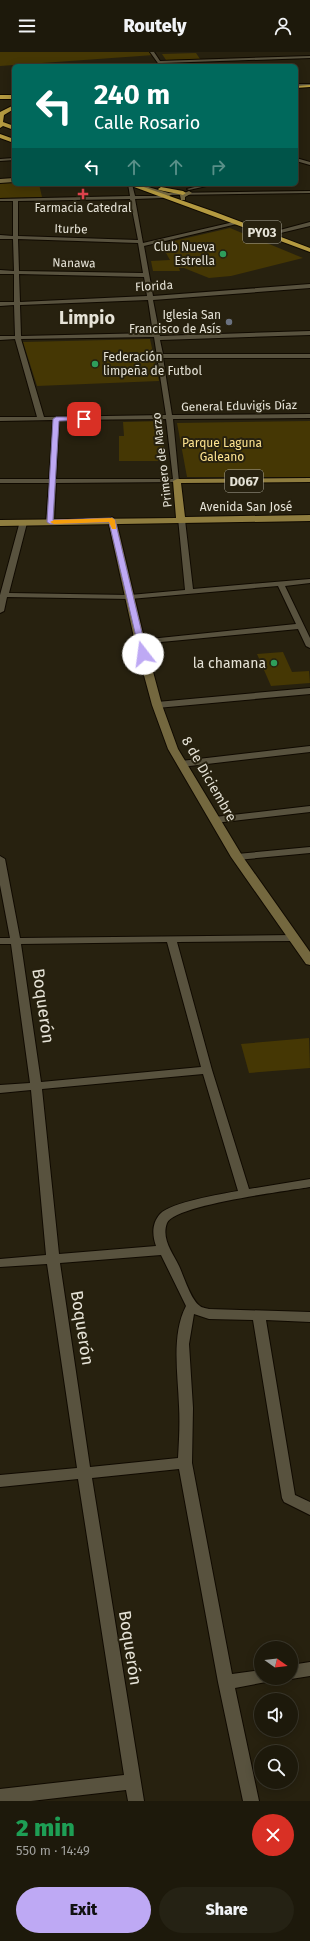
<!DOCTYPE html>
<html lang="en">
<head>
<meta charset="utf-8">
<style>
  body { margin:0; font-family:"Fira Sans",sans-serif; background:#252214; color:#f1f3f6; height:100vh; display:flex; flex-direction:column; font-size:15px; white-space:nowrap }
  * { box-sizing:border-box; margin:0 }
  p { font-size:13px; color:#a0a09d }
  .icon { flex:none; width:22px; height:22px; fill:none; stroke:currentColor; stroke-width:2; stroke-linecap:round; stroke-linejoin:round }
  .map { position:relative; height:1749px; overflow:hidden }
  .drawer { display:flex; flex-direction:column; background:#1d190b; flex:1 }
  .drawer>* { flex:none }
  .guide { position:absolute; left:12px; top:12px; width:286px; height:122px; border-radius:6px; box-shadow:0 2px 10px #0003,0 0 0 1px #3b382c; background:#00695c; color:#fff; overflow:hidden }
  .needle { width:26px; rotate:104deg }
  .tools { position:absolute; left:254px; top:1589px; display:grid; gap:8px }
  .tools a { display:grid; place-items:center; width:44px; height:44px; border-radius:50%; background:#1d190b; box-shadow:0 2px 10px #0003,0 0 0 1px #3b382c; font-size:20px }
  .pin { position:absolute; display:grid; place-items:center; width:34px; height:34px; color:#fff; margin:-17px; border-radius:8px; box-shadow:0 2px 6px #0006 }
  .me { position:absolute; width:44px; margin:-22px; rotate:345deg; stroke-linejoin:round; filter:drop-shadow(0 0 3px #0008) }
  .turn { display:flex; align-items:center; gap:14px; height:84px; padding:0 16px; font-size:18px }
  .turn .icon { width:52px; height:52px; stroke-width:2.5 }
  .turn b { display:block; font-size:28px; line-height:34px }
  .lanes { display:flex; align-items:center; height:38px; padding:0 16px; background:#0003; justify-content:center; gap:20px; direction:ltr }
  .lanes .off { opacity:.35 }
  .round { display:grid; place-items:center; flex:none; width:42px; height:42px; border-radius:21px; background:#252214 }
  .head { display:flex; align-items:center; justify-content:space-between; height:68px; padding:0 16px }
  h1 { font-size:24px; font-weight:800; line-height:30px; color:#1e9e55 }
  .action { display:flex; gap:8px; margin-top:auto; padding:8px 16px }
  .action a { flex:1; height:46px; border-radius:24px; background:#bea9f4; color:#111; font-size:16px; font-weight:800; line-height:46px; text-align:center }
  .action a+a { background:#252214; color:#f1f3f6 }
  header { display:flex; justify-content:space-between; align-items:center; height:52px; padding:0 16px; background:#1d190b; font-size:18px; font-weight:800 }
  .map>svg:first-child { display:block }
  .green { fill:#453704 }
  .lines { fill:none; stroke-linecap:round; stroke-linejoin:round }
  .street-casing { stroke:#100a00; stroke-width:2 }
  .secondary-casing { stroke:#100a00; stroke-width:2 }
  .primary-casing { stroke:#100a00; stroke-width:2 }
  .highway-casing { stroke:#100a00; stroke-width:2 }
  .street { fill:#58523e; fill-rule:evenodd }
  .secondary { fill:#74683f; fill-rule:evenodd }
  .primary { fill:#8f7d3f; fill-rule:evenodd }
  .highway { fill:#b49a40; fill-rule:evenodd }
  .route { fill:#bea9f4; stroke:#7c6e9f }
  .slow { fill:#f59e0b }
  .health-dot { fill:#e0444e; stroke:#27210f; stroke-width:1.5 }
  .leisure-dot { fill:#2e9e5b; stroke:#27210f; stroke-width:1.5 }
  .worship-dot { fill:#6b7280; stroke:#27210f; stroke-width:1.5 }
  .labels { text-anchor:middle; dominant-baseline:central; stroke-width:4; stroke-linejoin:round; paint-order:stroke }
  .far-poi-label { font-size:12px; fill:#e6e3d7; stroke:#27210f; text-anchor:end }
  .far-street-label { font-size:12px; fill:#e6e3d7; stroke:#27210f }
  .far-park-label { font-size:12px; fill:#fde390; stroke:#27210f }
  .shield { fill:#27210f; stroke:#ada99b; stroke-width:1 }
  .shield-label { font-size:13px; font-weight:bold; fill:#e6e3d7 }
  .poi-label { font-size:14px; fill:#e6e3d7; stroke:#27210f; text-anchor:end }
  .street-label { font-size:14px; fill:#e6e3d7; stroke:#27210f }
  .near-street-label { font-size:17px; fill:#e6e3d7; stroke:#27210f }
  .far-town-label { font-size:18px; font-weight:bold; fill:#e6e3d7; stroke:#27210f }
</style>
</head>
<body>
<header><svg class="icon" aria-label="menu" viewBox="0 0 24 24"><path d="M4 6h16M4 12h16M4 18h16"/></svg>Routely<svg class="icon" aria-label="person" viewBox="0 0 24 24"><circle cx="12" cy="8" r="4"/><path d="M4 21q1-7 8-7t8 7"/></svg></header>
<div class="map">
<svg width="310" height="1749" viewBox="0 0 310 1749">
  <rect width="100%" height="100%" fill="#27210f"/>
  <!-- green -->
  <g class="green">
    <path d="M 0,0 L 153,0 L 154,3 L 0,14 Z"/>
    <path d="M 196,1 L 200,7 L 166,8 L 162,2 Z"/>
    <path d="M 14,130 L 14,132 L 39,132 L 42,145 L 0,146 L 0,131 Z"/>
    <path d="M 230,176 L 303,206 L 231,224 L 209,226 L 184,216 L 179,216 L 180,219 L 153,219 L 151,209 L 170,208 L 161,192 Z"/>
    <path d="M 150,287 L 159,329 L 37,334 L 23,290 Z"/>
    <path d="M 161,369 L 166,409 L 119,409 L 119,384 L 124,384 L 123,370 Z"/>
    <path d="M 310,369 L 310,425 L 187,425 L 177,371 Z"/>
    <path d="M 283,600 L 292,620 L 309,619 L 310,631 L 271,634 L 257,602 Z"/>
    <path d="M 309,986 L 310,1016 L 249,1021 L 241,992 Z"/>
  </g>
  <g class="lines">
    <!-- street casing -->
    <g class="street-casing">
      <g id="street">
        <path d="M 150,0 L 154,0 L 160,9 L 310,4 L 310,6 L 162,11 L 164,14 L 160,14 Z"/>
        <rect x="296" y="32" width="14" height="2"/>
        <path d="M 14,106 L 14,108 L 0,109 L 0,107 Z"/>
        <path d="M 296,106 L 310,110 L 310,113 L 296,109 Z"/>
        <path d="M 128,132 L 132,132 L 135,144 L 162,144 L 164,145 L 162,146 L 135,147 L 143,191 L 238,169 L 241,171 L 144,194 L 153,244 L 310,232 L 310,236 L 153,248 L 160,284 L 310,279 L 310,283 L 160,288 L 163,302 L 310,302 L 310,306 L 163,306 L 172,363 L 310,362 L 310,366 L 173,367 L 179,430 L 56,431 L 54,470 L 50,472 L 46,470 L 49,431 L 0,431 L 0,427 L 49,427 L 53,368 L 0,369 L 0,365 L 37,365 L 15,287 L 0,288 L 0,284 L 15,284 L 14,253 L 0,254 L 0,250 L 14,250 L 14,222 L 0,222 L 0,218 L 14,219 L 13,187 L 0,187 L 0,183 L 13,184 L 13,149 L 0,149 L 0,147 L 130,144 ZM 130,147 L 138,188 L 18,184 L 18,149 ZM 18,187 L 138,191 L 143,221 L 19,219 ZM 19,222 L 144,225 L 147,244 L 20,250 ZM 148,248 L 153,281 L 21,284 L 20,253 ZM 154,285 L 166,363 L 44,365 L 21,287 ZM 166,367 L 173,427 L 56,427 L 59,368 Z"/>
        <path d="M 206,132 L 215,132 L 189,138 L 187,137 Z"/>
        <path d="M 310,139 L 310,141 L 169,143 L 167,142 L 169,141 Z"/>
        <path d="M 310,170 L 310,174 L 268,184 L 265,182 Z"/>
        <path d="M 178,466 L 185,468 L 193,537 L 310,527 L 310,531 L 285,534 L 310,586 L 310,596 L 306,594 L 298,577 L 140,592 L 136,590 L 140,588 L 296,572 L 278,534 L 130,547 L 7,545 L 4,559 L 0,561 L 0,543 L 20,469 L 27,471 L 9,541 L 130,543 L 185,538 Z"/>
        <path d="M 310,636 L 310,642 L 157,656 L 153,653 L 157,650 Z"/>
        <path d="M 310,694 L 310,700 L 181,715 L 177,712 L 181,709 Z"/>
        <path d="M 310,754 L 310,760 L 215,771 L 210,768 L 215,765 Z"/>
        <path d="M 310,795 L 310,801 L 237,808 L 232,805 L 237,802 Z"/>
        <path d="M 0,804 L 5,807 L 20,886 L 294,883 L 299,886 L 294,889 L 177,890 L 212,1018 L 249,1137 L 310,1127 L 310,1135 C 287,1139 174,1153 167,1171 C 161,1187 173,1201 179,1214 C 184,1225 191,1248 200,1254 C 202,1256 207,1256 209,1257 L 310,1260 L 310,1270 L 266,1268 L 295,1443 L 310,1450 L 310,1463 L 284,1450 L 282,1446 L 253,1268 L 209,1267 L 194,1262 L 189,1292 L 193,1356 L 192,1411 L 232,1622 L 261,1618 L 261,1626 L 268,1626 L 266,1630 L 235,1636 L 259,1749 L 243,1749 L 218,1630 L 179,1417 L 92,1426 L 144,1749 L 128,1749 L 126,1738 L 31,1749 L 0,1749 L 0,1737 L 124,1723 L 78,1427 L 0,1435 L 0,1423 L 77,1416 L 47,1212 L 0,1215 L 0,1207 L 46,1203 L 31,1038 L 0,1041 L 0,1033 L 30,1031 L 11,892 L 0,892 L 0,886 L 10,886 L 0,833 ZM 167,890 L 201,1015 L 41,1030 L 21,892 ZM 203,1022 L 238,1139 C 221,1142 171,1150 160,1162 C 152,1171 152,1183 156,1194 L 59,1202 L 42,1037 ZM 161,1203 L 186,1254 C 171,1283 178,1322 179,1354 C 180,1371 179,1389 178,1406 L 90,1415 L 60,1211 Z"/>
        <path d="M 310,1610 L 310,1624 L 291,1627 L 289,1626 L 291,1626 L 291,1613 Z"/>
      </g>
    </g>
    <!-- secondary casing -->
    <g class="secondary-casing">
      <g id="secondary">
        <path d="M 14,126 L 14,130 L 0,131 L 0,127 Z"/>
        <path d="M 130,132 L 138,132 L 172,142 L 169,144 L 149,140 Z"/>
        <path d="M 189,139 L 192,141 L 185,145 L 185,148 L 181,148 L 180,143 Z"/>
        <path d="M 112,465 L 116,468 L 145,590 L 162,653 L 178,697 L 243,805 L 310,900 L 310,913 L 306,912 L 231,805 L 168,697 L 152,653 L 135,590 L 108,468 Z"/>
      </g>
    </g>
    <!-- primary casing -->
    <g class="primary-casing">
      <path id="primary" d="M 310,426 L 310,430 L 181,431 L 185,465 L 310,463 L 310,469 L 0,474 L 0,468 L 176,466 L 173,429 L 177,427 Z"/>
    </g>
    <!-- highway casing -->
    <g class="highway-casing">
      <g id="highway">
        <path d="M 310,33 L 310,35 L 296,36 L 296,34 Z"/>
        <rect x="0" y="43" width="14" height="4"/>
        <path d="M 14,53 L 14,57 L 4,63 L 3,70 L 14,74 L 14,78 L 3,74 L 0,76 L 0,60 Z"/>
        <path d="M 0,82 L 14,87 L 14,91 L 0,86 Z"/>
        <path d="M 126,132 L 135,132 L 215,160 L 310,196 L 310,200 Z"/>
        <path d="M 161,135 L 183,139 L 186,141 L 183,143 L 159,138 L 158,137 Z"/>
      </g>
    </g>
    <!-- street -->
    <use href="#street" class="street"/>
    <!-- secondary -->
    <use href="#secondary" class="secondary"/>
    <!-- primary -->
    <use href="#primary" class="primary"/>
    <!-- highway -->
    <use href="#highway" class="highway"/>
  </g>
  <!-- route -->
  <path class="route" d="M 84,365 L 86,365 L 86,368 L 59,369 L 53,468 L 112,466 L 115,468 L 147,602 L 146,604 L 140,602 L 109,470 L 50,472 L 47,470 L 53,367 L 56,365 Z"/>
  <!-- slow -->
  <path class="slow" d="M 112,466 L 115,468 L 116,477 L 112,477 L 109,470 L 54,472 L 50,470 L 54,468 Z"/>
  <!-- markers -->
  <path class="health-dot" d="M81 136h4v4h4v4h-4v4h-4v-4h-4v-4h4z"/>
  <g class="leisure-dot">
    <circle cx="223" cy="202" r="4"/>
    <circle cx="95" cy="312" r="4"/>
    <circle cx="274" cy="611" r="4"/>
  </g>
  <circle class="worship-dot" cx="229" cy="270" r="4"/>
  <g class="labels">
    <!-- far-poi labels -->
    <g class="far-poi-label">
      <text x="83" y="156" text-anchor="middle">Farmacia Catedral</text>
      <text x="215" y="195">Club Nueva<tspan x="215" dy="14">Estrella</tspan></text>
      <text x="221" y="263">Iglesia San<tspan x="221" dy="14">Francisco de Asís</tspan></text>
      <text x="103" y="305" text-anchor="start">Federación<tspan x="103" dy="14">limpeña de Futbol</tspan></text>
    </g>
    <!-- far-street labels -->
    <g class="far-street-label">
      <text transform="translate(71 177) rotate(2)">Iturbe</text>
      <text transform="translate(74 211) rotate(1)">Nanawa</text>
      <text transform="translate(154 234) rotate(-3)">Florida</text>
      <text transform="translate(239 354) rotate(-1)">General Eduvigis Díaz</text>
      <text transform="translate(162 408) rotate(-97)">Primero de Marzo</text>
      <text x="246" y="455">Avenida San José</text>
    </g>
    <!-- far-park labels -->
    <g class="far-park-label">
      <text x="222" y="391">Parque Laguna<tspan x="222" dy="14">Galeano</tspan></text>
    </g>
    <!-- shield labels -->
    <g class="shield">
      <rect x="243" y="169" width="38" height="22" rx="3"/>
      <rect x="225" y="418" width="38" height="22" rx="3"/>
    </g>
    <g class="shield-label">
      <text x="262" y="180">PY03</text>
      <text x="244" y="429">D067</text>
    </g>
    <!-- poi labels -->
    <g class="poi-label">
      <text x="266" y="611">la chamana</text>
    </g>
    <!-- street labels -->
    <g class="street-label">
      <text transform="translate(209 727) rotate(60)">8 de Diciembre</text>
    </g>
    <!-- near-street labels -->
    <g class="near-street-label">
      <text transform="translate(43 954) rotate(82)">Boquerón</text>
      <text transform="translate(82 1276) rotate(81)">Boquerón</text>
      <text transform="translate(130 1596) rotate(81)">Boquerón</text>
    </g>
    <!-- far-town labels -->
    <g class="far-town-label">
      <text x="87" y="266">Limpio</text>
    </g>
  </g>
</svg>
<div class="tools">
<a><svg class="needle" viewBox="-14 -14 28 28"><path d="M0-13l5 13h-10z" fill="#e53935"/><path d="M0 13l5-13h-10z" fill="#a0a09d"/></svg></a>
<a><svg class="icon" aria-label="sound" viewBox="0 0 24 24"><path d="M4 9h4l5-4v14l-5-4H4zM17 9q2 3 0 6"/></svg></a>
<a><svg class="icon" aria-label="search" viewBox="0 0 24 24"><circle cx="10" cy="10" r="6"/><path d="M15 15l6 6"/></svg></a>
</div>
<div class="pin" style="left:84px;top:367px;background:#d93025"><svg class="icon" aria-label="arrive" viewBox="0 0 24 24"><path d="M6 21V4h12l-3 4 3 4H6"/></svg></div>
<svg class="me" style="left:143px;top:602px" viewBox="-20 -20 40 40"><circle r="19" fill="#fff"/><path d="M0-13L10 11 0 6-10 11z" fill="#bea9f4"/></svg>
<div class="guide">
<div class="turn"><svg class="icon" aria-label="left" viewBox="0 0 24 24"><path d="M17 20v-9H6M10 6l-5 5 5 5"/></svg><div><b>240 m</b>Calle Rosario</div></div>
<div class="lanes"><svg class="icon" aria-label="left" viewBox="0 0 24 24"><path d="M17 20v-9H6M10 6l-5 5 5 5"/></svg><svg class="icon off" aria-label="ahead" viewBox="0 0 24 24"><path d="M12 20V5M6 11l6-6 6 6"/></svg><svg class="icon off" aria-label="ahead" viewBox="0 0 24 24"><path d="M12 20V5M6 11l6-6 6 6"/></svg><svg class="icon off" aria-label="right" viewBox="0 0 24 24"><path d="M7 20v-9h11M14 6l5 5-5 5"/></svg></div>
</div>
</div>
<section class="drawer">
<div class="head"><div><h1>2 min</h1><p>550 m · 14:49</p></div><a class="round" style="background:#d93025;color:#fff"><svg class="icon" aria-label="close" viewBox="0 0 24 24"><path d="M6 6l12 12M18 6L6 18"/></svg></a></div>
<div class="action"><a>Exit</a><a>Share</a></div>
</section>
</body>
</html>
